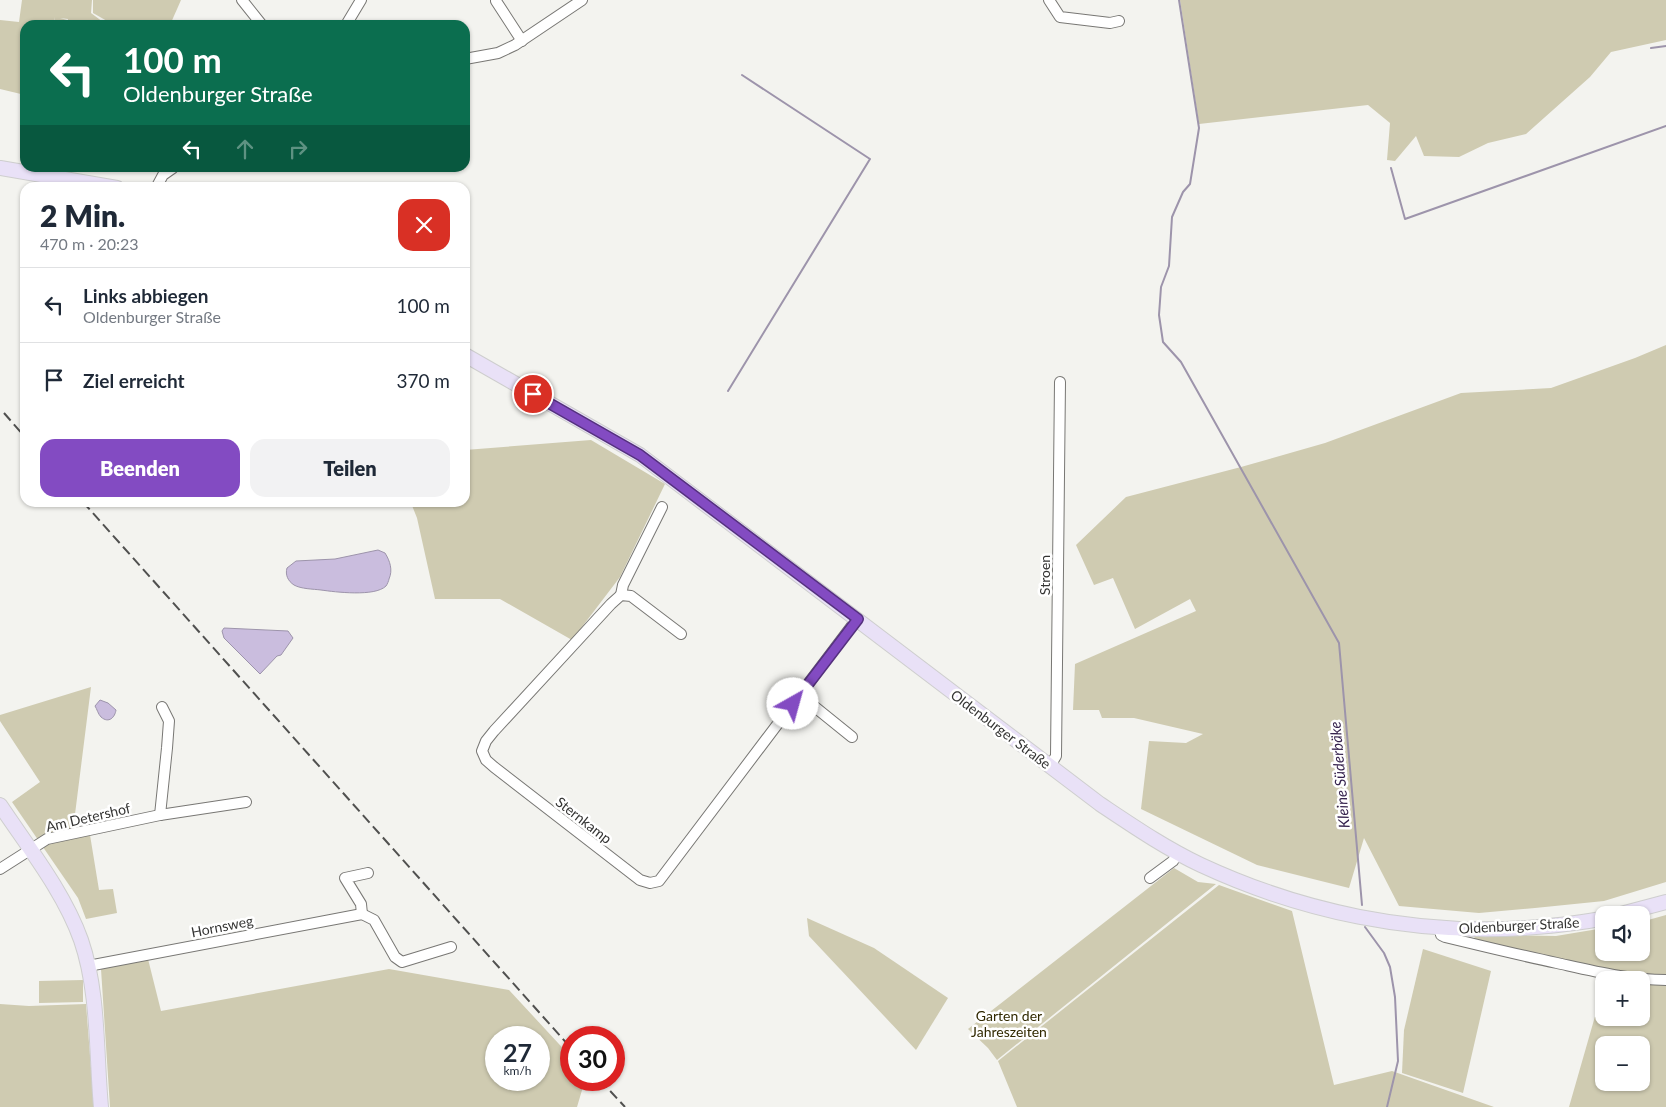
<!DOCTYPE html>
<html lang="de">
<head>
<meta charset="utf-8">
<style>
  body { margin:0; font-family:Lato,sans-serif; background:#f2f2f3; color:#1f2937; height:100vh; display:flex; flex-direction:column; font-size:19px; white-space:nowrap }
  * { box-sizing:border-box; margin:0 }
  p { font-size:16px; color:#747a83 }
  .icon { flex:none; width:28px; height:28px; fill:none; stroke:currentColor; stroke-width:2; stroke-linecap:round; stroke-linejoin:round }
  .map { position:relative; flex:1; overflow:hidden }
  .details { position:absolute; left:20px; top:182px; width:450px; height:325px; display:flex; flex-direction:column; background:#fff; border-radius:15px; box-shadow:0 1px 4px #0004 }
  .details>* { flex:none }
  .banner { position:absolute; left:20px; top:20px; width:450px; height:152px; border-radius:15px; box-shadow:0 1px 4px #0004; background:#0b6e4f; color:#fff; overflow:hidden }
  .buttons { position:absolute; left:1595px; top:906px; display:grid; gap:10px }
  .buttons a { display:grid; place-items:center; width:55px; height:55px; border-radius:10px; background:#fff; box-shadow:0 1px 4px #0004; font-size:25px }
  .speed { position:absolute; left:485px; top:1026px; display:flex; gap:10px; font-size:25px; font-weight:700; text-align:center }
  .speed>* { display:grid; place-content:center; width:65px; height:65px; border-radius:50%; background:#fff; box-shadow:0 1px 4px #0004; line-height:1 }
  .speed small { font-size:12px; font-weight:400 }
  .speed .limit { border:8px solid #d22; background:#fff; color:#111 }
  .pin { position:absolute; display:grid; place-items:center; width:42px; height:42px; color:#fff; margin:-21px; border:2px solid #fff; border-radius:50%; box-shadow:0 1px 5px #0007 }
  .me { position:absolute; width:55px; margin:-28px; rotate:38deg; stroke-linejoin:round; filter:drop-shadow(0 0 4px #0008) }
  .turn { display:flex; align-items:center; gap:18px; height:105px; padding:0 20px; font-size:22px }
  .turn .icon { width:65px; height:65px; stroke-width:2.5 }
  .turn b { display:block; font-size:35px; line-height:42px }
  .lanes { display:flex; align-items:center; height:48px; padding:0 20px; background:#0003; justify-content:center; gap:25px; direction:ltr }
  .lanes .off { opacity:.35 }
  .round { display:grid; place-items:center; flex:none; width:52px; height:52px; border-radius:15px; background:#f2f2f3 }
  .headline { display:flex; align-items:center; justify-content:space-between; height:85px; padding:0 20px }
  h1 { font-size:30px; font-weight:800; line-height:38px }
  .action { display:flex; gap:10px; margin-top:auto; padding:10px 20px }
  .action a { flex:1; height:58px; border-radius:15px; background:#834bc2; color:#fff; font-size:20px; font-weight:800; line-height:58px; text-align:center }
  .action a+a { background:#f2f2f3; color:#1f2937 }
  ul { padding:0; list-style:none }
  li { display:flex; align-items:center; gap:15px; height:75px; padding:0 20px; border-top:1px solid #e0e1e3 }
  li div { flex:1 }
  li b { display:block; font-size:19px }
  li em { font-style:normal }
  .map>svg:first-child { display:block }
  .green { fill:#cfcbb1; fill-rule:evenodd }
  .water { fill:#cabdde; stroke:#9d94ab }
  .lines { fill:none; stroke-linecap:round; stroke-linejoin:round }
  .stream { stroke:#9d94ab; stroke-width:2 }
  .minor-casing { stroke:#787774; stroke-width:12 }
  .major-casing { stroke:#cecece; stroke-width:16 }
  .minor { stroke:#fff; stroke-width:10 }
  .major { stroke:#e9e1f7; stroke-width:14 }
  .rail { stroke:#50504f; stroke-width:2; stroke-dasharray:10 5; stroke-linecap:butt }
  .route-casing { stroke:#55317e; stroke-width:12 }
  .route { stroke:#834bc2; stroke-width:9 }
  .labels { text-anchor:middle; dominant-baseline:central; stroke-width:5; stroke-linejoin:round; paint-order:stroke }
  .street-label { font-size:14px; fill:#343433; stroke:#fff }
  .park-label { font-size:14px; fill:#312900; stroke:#fff }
  .water-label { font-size:15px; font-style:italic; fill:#36234e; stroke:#fff }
</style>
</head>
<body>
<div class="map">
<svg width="1666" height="1107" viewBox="0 0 1666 1107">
  <rect width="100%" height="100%" fill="#f3f3ef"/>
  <!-- green -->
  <g class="green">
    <path d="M 22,0 L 92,0 L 91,13 L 107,25 L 67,25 L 68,19 L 60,18 L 67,20 L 66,25 L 55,25 L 55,17 L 54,25 L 25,25 L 25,95 L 0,89 L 0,20 L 19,22 Z"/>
    <path d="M 93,0 L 181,0 L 170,25 L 114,25 L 93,13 Z"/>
    <path d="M 1180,0 L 1666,0 L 1666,40 L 1611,52 L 1590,77 L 1526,134 L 1488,143 L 1459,157 L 1424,156 L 1416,136 L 1395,161 L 1387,160 L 1390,123 L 1368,105 L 1199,124 Z"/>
    <path d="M 1666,345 L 1666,882 L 1604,901 L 1535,908 L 1479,913 L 1399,906 L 1364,838 L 1349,888 L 1257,865 L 1141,809 L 1149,741 L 1186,743 L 1203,734 L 1134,718 L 1102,718 L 1099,710 L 1073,710 L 1075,664 L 1196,611 L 1190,599 L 1135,629 L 1113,578 L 1094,585 L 1076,545 L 1126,497 L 1241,467 L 1325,443 L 1461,393 L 1551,388 L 1635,358 Z"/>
    <path d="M 591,440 L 665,484 L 620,577 L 572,640 L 500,599 L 435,599 L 417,518 L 411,503 L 465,502 L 465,450 Z"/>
    <path d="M 91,687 L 72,838 L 90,835 L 99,890 L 113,889 L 117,913 L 86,919 L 78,898 L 12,802 L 40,782 L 0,721 L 0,715 Z"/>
    <path d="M 1174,868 L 1198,882 L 1216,884 L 997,1060 L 988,1048 L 968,1029 Z"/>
    <path d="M 1219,885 L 1292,911 L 1334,1085 L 1392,1071 L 1494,1107 L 1017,1107 L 998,1061 Z"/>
    <path d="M 1666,915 L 1666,977 L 1641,977 L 1475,941 L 1474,935 L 1556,936 L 1604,928 L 1604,952 L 1641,952 L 1641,922 Z"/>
    <path d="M 807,918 L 874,948 L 948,998 L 916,1050 L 809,936 Z"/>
    <path d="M 1423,949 L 1491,971 L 1463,1093 L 1402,1073 L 1404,1030 Z"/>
    <path d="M 148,959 L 161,1011 L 389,969 L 509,990 L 571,1057 L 571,1080 L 585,1080 L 577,1107 L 110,1107 L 101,969 ZM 496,1038 L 539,1038 L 539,1080 L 496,1080 Z"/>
    <path d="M 83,980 L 83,1002 L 39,1003 L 39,981 Z"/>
    <path d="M 1666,982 L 1666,1107 L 1569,1107 L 1604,985 L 1604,1018 L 1641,1018 L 1641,983 ZM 1604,1045 L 1641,1045 L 1641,1082 L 1604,1082 Z"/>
    <path d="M 0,1004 L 29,1006 L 86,1004 L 94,1107 L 0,1107 Z"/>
  </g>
  <!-- water -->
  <g class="water">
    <path d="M 378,550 L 385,553 C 390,561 393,570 389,579 C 389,580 387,585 386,586 C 375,597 335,592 321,590 C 313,589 301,589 294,585 C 288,581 285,575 287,568 L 296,561 L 335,559 Z"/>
    <path d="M 224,628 L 288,631 L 293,638 L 281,655 L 277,656 L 260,674 L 224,638 L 222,631 Z"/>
    <path d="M 100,700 L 108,703 L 116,710 C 115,717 109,724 101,717 C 98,714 97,709 95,706 Z"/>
  </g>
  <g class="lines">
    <!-- stream -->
    <g class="stream">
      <path d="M 1179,0 L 1199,128 L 1190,184 L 1183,192 L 1172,217 L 1169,266 L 1161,287 L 1159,315 L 1163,342 L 1181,362 L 1339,643 L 1362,905"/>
      <path d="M 1651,48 L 1666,46"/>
      <path d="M 1391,168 L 1405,219 L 1666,126"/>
      <path d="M 728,391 L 870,159 L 742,75"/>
      <path d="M 1365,927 L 1384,953 L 1390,967 L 1395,997 L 1398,1061 L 1387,1107"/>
    </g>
    <!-- minor casing -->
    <g class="minor-casing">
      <g id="minor">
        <path d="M 242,0 L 262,25"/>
        <path d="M 1049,0 L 1060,17 L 1110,23 L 1119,21"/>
        <path d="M 496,1 L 522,41"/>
        <path d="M 346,25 L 361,0"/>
        <path d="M 465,59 L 498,53 L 515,45 L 582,0"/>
        <path d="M 156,188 L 163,175 L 173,168"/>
        <path d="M 621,595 L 623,585 L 662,507"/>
        <path d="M 681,634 L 631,596 L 621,595 L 611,604 L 494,731 L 486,741 L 482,751 L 486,760 L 494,767 L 640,880 L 650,883 L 659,881 L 857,619"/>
        <path d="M 800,695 L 852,737"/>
        <path d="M 1050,766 L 1056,756 L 1060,382"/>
        <path d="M 160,815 L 167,748 L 169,721 L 162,707"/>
        <path d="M 0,869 L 47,839 L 160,815 L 246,802"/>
        <path d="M 1150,878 L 1173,861 L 1178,853"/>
        <path d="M 362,914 L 361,904 L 345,878 L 368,873"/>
        <path d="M 1440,928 L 1441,935 L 1445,937 C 1482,946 1519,955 1557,963 C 1593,971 1629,980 1666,980"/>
        <path d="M 88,966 L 362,914 L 374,920 L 395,957 L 402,962 L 451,947"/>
      </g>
    </g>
    <!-- major casing -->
    <g class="major-casing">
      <g id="major">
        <path d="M 0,168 L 117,188"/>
        <path d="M 465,355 L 640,455 L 1100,804 C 1133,826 1165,848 1201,865 C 1302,912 1413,935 1525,928 C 1551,926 1578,924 1604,918"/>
        <path d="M 0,805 C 28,847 64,892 81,940 C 99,992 96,1053 101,1107"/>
        <path d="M 1617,915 L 1666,902"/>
      </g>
    </g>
    <!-- minor -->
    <use href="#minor" class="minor"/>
    <!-- major -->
    <use href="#major" class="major"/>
    <!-- rail -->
    <g class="rail">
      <path d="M 4,413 L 25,437"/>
      <path d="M 83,502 L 571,1048"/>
      <path d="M 600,1080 L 625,1107"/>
    </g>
  </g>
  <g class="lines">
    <!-- route casing -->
    <g class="route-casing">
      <path id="route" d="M 533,394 L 640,455 L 858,619 L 793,704"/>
    </g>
    <!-- route -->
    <use href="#route" class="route"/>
  </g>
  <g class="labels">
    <!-- street labels -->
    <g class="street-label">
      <text transform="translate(1044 575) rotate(-90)">Stroen</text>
      <text transform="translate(1001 729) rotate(37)">Oldenburger Straße</text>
      <text transform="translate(88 817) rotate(-13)">Am Detershof</text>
      <text transform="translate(584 820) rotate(38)">Sternkamp</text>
      <text transform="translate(1519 925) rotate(-3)">Oldenburger Straße</text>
      <text transform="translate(222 926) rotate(-11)">Hornsweg</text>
    </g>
    <!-- park labels -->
    <g class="park-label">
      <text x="1009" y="1015">Garten der<tspan x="1009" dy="16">Jahreszeiten</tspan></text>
    </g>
    <!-- water labels -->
    <g class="water-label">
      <text transform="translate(1339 775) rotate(-95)">Kleine Süderbäke</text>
    </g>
  </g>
</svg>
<div class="buttons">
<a><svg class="icon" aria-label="sound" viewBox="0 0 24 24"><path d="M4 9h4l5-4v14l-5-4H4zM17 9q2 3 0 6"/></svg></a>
<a>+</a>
<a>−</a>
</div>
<div class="speed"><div>27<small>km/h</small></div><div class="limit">30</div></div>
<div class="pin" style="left:533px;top:394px;background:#d93025"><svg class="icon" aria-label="arrive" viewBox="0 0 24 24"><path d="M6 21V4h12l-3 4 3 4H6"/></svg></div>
<svg class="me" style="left:793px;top:704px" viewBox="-20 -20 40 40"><circle r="19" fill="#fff"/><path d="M0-13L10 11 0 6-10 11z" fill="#834bc2"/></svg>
<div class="banner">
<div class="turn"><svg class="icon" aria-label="left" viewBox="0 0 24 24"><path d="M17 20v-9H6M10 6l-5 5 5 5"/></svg><div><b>100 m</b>Oldenburger Straße</div></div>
<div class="lanes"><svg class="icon" aria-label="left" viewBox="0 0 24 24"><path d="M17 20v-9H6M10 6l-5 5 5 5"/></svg><svg class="icon off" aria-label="ahead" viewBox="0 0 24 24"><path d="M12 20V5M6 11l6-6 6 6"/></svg><svg class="icon off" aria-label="right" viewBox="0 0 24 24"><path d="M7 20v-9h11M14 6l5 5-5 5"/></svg></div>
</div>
<section class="details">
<div class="headline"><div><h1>2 Min.</h1><p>470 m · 20:23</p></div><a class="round" style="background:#d93025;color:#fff"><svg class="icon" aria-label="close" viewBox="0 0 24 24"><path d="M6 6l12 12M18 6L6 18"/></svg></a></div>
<ul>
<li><svg class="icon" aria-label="left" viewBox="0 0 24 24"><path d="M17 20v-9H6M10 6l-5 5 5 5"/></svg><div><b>Links abbiegen</b><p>Oldenburger Straße</p></div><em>100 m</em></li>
<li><svg class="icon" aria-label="arrive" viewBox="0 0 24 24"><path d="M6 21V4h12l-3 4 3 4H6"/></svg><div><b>Ziel erreicht</b></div><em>370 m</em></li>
</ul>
<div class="action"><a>Beenden</a><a>Teilen</a></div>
</section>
</div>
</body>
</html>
